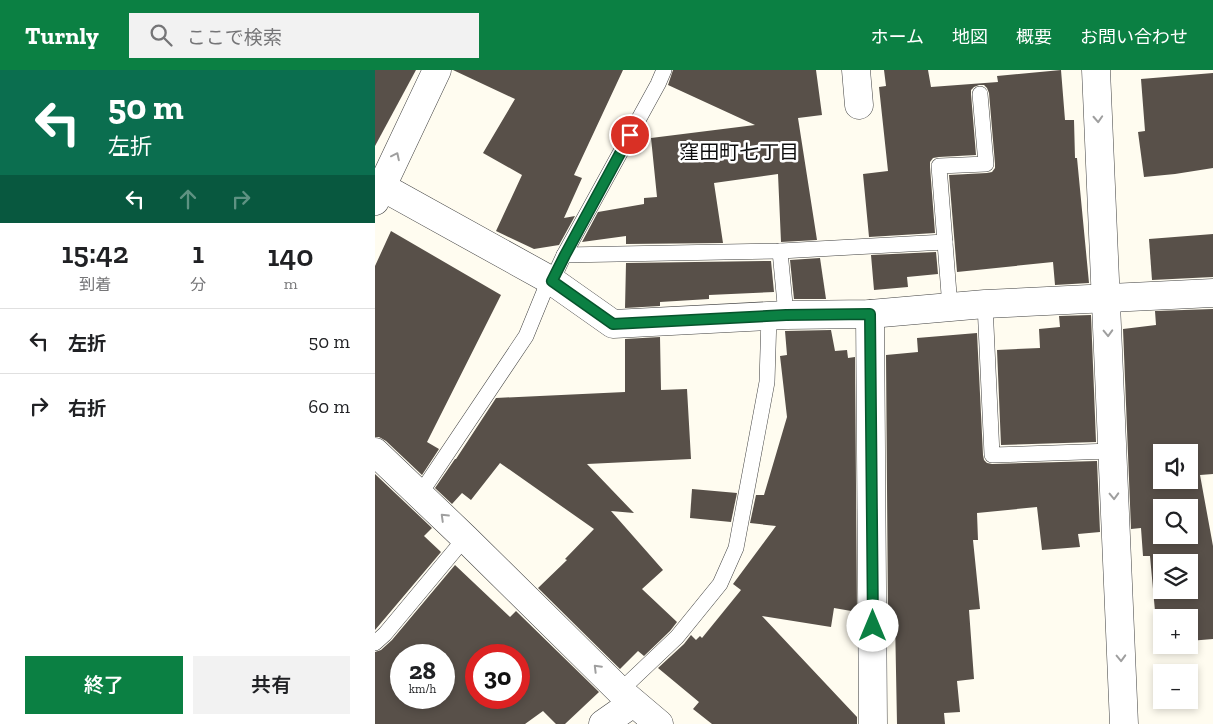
<!DOCTYPE html>
<html lang="ja">
<head>
<meta charset="utf-8">
<style>
  body { margin:0; font-family:"Zilla Slab","Noto Sans JP",serif; background:#f2f2f2; color:#202124; height:100vh; display:flex; flex-direction:column; font-size:19px; white-space:nowrap }
  * { box-sizing:border-box; margin:0 }
  p { font-size:16px; color:#757577 }
  .icon { flex:none; width:28px; height:28px; fill:none; stroke:currentColor; stroke-width:2; stroke-linecap:round; stroke-linejoin:round }
  .map { position:relative; flex:1; overflow:hidden }
  .panel { display:flex; flex-direction:column; background:#fff; width:375px }
  .panel>* { flex:none }
  .guide { background:#0b6e4f; color:#fff; overflow:hidden }
  .fabs { position:absolute; left:778px; top:374px; display:grid; gap:10px }
  .fabs a { display:grid; place-items:center; width:45px; height:45px; border-radius:0px; background:#fff; box-shadow:0 2px 8px #0003; font-size:25px }
  .speed { position:absolute; left:15px; top:574px; display:flex; gap:10px; font-size:25px; font-weight:700; text-align:center }
  .speed>* { display:grid; place-content:center; width:65px; height:65px; border-radius:50%; background:#fff; box-shadow:0 2px 8px #0003; line-height:1 }
  .speed small { font-size:12px; font-weight:400 }
  .speed .limit { border:8px solid #d22; background:#fff; color:#111 }
  .pin { position:absolute; display:grid; place-items:center; width:42px; height:42px; color:#fff; margin:-21px; border:2px solid #fff; border-radius:50%; box-shadow:0 1px 5px #0007 }
  .me { position:absolute; width:55px; margin:-28px; rotate:0deg; stroke-linejoin:round; filter:drop-shadow(0 0 4px #0008) }
  .turn { display:flex; align-items:center; gap:18px; height:105px; padding:0 25px; font-size:22px }
  .turn .icon { width:65px; height:65px; stroke-width:2.5 }
  .turn b { display:block; font-size:35px; line-height:42px }
  .lanes { display:flex; align-items:center; height:48px; padding:0 25px; background:#0003; justify-content:center; gap:25px; direction:ltr }
  .lanes .off { opacity:.35 }
  .eta { display:flex; justify-content:space-evenly; align-items:center; height:85px; text-align:center }
  .eta b { font-size:30px; font-weight:600; line-height:35px }
  .primary-button { display:flex; gap:10px; margin-top:auto; padding:10px 25px }
  .primary-button a { flex:1; height:58px; border-radius:0px; background:#0b8043; color:#fff; font-size:20px; font-weight:600; line-height:58px; text-align:center }
  .primary-button a+a { background:#f2f2f2; color:#202124 }
  ul { padding:0; list-style:none }
  li { display:flex; align-items:center; gap:15px; height:65px; padding:0 25px; border-top:1px solid #e0e0e0 }
  li div { flex:1 }
  li b { display:block; font-size:19px }
  li em { font-style:normal }
  header { display:flex; align-items:center; gap:30px; box-sizing:border-box; height:70px; padding:0 25px; background:#0b8043; color:#fff }
  header strong { font-size:24px }
  nav { display:flex; gap:28px; margin-inline-start:auto; font-size:18px }
  .search { width:350px; height:45px; background:#f2f2f2; display:flex; align-items:center; gap:12px; box-sizing:border-box; padding:0 18px; border-radius:0px; color:#757577; font-size:19px }
  main { display:flex; flex:1; min-height:0 }
  .map>svg:first-child { display:block }
  .building { fill:#585049; fill-rule:evenodd }
  .lines { fill:none; stroke-linecap:round; stroke-linejoin:round }
  .service-casing { stroke:#414141; stroke-width:16 }
  .minor-casing { stroke:#414141; stroke-width:29 }
  .service { stroke:#fff; stroke-width:15 }
  .minor { stroke:#fff; stroke-width:28 }
  .oneway { stroke:#9f9f9f }
  .route-casing { stroke:#07532c; stroke-width:12 }
  .route { stroke:#0b8043; stroke-width:9 }
  .labels { text-anchor:middle; dominant-baseline:central; stroke-width:5; stroke-linejoin:round; paint-order:stroke }
  .neighbourhood-label { font-size:20px; fill:#0e0e0e; stroke:#fff }
</style>
</head>
<body>
<header>
<strong>Turnly</strong>
<div class="search"><svg class="icon" aria-label="search" viewBox="0 0 24 24"><circle cx="10" cy="10" r="6"/><path d="M15 15l6 6"/></svg>ここで検索</div>
<nav><a>ホーム</a><a>地図</a><a>概要</a><a>お問い合わせ</a></nav>
</header>
<main>
<section class="panel">
<div class="guide">
<div class="turn"><svg class="icon" aria-label="left" viewBox="0 0 24 24"><path d="M17 20v-9H6M10 6l-5 5 5 5"/></svg><div><b>50 m</b>左折</div></div>
<div class="lanes"><svg class="icon" aria-label="left" viewBox="0 0 24 24"><path d="M17 20v-9H6M10 6l-5 5 5 5"/></svg><svg class="icon off" aria-label="ahead" viewBox="0 0 24 24"><path d="M12 20V5M6 11l6-6 6 6"/></svg><svg class="icon off" aria-label="right" viewBox="0 0 24 24"><path d="M7 20v-9h11M14 6l5 5-5 5"/></svg></div>
</div>
<div class="eta">
<div><b>15:42</b><p>到着</p></div>
<div><b>1</b><p>分</p></div>
<div><b>140</b><p>m</p></div>
</div>
<ul>
<li><svg class="icon" aria-label="left" viewBox="0 0 24 24"><path d="M17 20v-9H6M10 6l-5 5 5 5"/></svg><div><b>左折</b></div><em>50 m</em></li>
<li><svg class="icon" aria-label="right" viewBox="0 0 24 24"><path d="M7 20v-9h11M14 6l5 5-5 5"/></svg><div><b>右折</b></div><em>60 m</em></li>
</ul>
<div class="primary-button"><a>終了</a><a>共有</a></div>
</section>
<div class="map">
<svg width="838" height="654" viewBox="0 0 838 654">
  <rect width="100%" height="100%" fill="#fffcf0"/>
  <!-- building -->
  <g class="building">
    <path d="M 0,0 L 41,0 L 0,76 Z"/>
    <path d="M 78,0 L 248,0 L 199,105 L 207,108 L 189,148 L 200,146 L 184,175 L 159,179 L 121,161 L 147,105 L 108,83 L 140,29 Z"/>
    <path d="M 298,0 L 441,0 L 447,45 L 423,48 L 442,170 L 406,172 L 403,104 L 339,113 L 348,173 L 251,174 L 251,166 L 207,172 L 223,142 L 269,134 L 269,128 L 282,127 L 276,68 L 380,55 L 293,15 Z"/>
    <path d="M 509,0 L 553,0 L 556,17 L 623,12 L 622,6 L 686,0 L 690,50 L 699,50 L 700,88 L 702,88 L 714,213 L 680,215 L 678,192 L 582,202 L 574,105 L 612,103 L 617,102 L 620,98 L 620,94 L 614,23 L 612,18 L 609,15 L 604,15 L 599,17 L 596,20 L 596,24 L 601,85 L 564,87 L 558,88 L 555,92 L 555,97 L 560,163 L 494,167 L 488,104 L 513,101 L 504,17 L 511,16 Z"/>
    <path d="M 838,3 L 838,98 L 800,104 L 769,107 L 763,62 L 770,61 L 766,9 Z"/>
    <path d="M 16,161 L 126,225 L 52,372 L 64,379 L 47,405 L 11,371 L 4,367 L 0,367 L 0,196 Z"/>
    <path d="M 838,164 L 838,207 L 777,210 L 774,169 Z"/>
    <path d="M 561,182 L 563,204 L 532,207 L 533,217 L 499,220 L 496,185 Z"/>
    <path d="M 445,188 L 451,229 L 419,229 L 415,190 Z"/>
    <path d="M 396,191 L 399,222 L 334,225 L 334,229 L 285,232 L 285,236 L 250,238 L 251,193 Z"/>
    <path d="M 838,239 L 838,404 L 825,405 L 838,476 L 838,569 L 814,571 L 814,548 L 786,548 L 786,574 L 783,574 L 775,486 L 768,486 L 766,458 L 756,459 L 748,259 L 781,255 L 780,241 ZM 786,382 L 814,382 L 814,410 L 786,410 ZM 786,438 L 814,438 L 814,465 L 786,465 ZM 786,492 L 814,492 L 814,520 L 786,520 Z"/>
    <path d="M 716,245 L 721,372 L 626,375 L 622,280 L 665,278 L 664,259 L 685,257 L 684,246 Z"/>
    <path d="M 456,260 L 460,281 L 472,280 L 473,288 L 480,287 L 482,542 L 459,538 L 456,557 L 387,546 L 482,647 L 482,654 L 337,654 L 318,639 L 324,632 L 283,598 L 309,574 L 316,565 L 321,570 L 325,566 L 327,568 L 366,520 L 358,514 L 401,456 L 375,453 L 381,425 L 389,425 L 412,347 L 405,286 L 412,285 L 410,261 Z"/>
    <path d="M 602,263 L 608,385 L 609,390 L 612,393 L 617,394 L 722,391 L 725,462 L 703,464 L 705,477 L 667,480 L 662,437 L 602,443 L 603,470 L 598,470 L 605,539 L 594,540 L 599,609 L 582,611 L 585,642 L 569,643 L 570,654 L 522,654 L 520,548 L 513,547 L 511,285 L 543,282 L 542,268 Z"/>
    <path d="M 285,267 L 286,320 L 312,319 L 316,389 L 212,394 L 259,443 L 236,441 L 288,500 L 267,519 L 302,552 L 295,561 L 269,586 L 263,581 L 245,599 L 163,518 L 192,490 L 190,489 L 219,459 L 125,393 L 96,430 L 87,423 L 77,434 L 60,418 L 80,389 L 81,389 L 121,328 L 250,322 L 250,269 Z"/>
    <path d="M 0,404 L 57,458 L 49,466 L 66,482 L 0,560 Z"/>
    <path d="M 317,419 L 362,423 L 356,452 L 315,448 Z"/>
    <path d="M 80,495 L 135,547 L 141,541 L 224,622 L 190,654 L 181,654 L 168,641 L 150,654 L 0,654 L 0,582 L 6,580 L 17,570 ZM 26,585 L 69,585 L 69,628 L 26,628 ZM 101,585 L 144,585 L 144,628 L 101,628 Z"/>
  </g>
  <g class="lines">
    <!-- service casing -->
    <g class="service-casing">
      <g id="service">
        <path d="M 405,181 L 411,245"/>
        <path d="M 189,185 L 405,181 L 570,172"/>
        <path d="M 610,234 L 617,385 L 737,381"/>
        <path d="M 575,237 L 564,96 L 611,94 L 605,24"/>
        <path d="M 45,424 L 151,266 L 169,222 L 177,211 L 189,185 L 283,14 L 289,0"/>
        <path d="M 0,573 L 10,564 L 90,468"/>
        <path d="M 245,621 L 302,567 L 345,514 L 361,478 L 392,312 L 394,246"/>
      </g>
    </g>
    <!-- minor casing -->
    <g class="minor-casing">
      <g id="minor">
        <path d="M 481,0 L 484,35"/>
        <path d="M 721,0 L 749,654"/>
        <path d="M 0,113 L 177,211 L 238,254 L 411,245 L 495,244 L 610,234 L 838,223"/>
        <path d="M 0,131 L 62,0"/>
        <path d="M 495,244 L 498,654"/>
        <path d="M 0,382 L 90,468 L 245,621 L 284,654"/>
        <path d="M 228,654 L 258,633"/>
      </g>
    </g>
    <!-- service -->
    <use href="#service" class="service"/>
    <!-- minor -->
    <use href="#minor" class="minor"/>
  </g>
  <!-- one-way arrows -->
  <defs><path id="oneway-chevron" d="M-2-3.5L2.5 0L-2 3.5" fill="none" stroke-width="1.6" stroke-linecap="round" stroke-linejoin="round" transform="scale(1.25)"/></defs>
  <g class="oneway">
    <use href="#oneway-chevron" transform="translate(723 49) rotate(87)"/>
    <use href="#oneway-chevron" transform="translate(21 86) rotate(-64)"/>
    <use href="#oneway-chevron" transform="translate(733 263) rotate(88)"/>
    <use href="#oneway-chevron" transform="translate(739 426) rotate(88)"/>
    <use href="#oneway-chevron" transform="translate(69 447) rotate(-136)"/>
    <use href="#oneway-chevron" transform="translate(746 588) rotate(88)"/>
    <use href="#oneway-chevron" transform="translate(222 598) rotate(-135)"/>
  </g>
  <g class="lines">
    <!-- route casing -->
    <g class="route-casing">
      <path id="route" d="M 255,65 L 190,185 L 177,211 L 238,254 L 411,245 L 495,244 L 498,556"/>
    </g>
    <!-- route -->
    <use href="#route" class="route"/>
  </g>
  <g class="labels">
    <!-- neighbourhood labels -->
    <g class="neighbourhood-label">
      <text x="364" y="82">窪田町七丁目</text>
    </g>
  </g>
</svg>
<div class="fabs">
<a><svg class="icon" aria-label="sound" viewBox="0 0 24 24"><path d="M4 9h4l5-4v14l-5-4H4zM17 9q2 3 0 6"/></svg></a>
<a><svg class="icon" aria-label="search" viewBox="0 0 24 24"><circle cx="10" cy="10" r="6"/><path d="M15 15l6 6"/></svg></a>
<a><svg class="icon" aria-label="layers" viewBox="0 0 24 24"><path d="M12 4l9 5-9 5-9-5zM3 14l9 5 9-5"/></svg></a>
<a>+</a>
<a>−</a>
</div>
<div class="speed"><div>28<small>km/h</small></div><div class="limit">30</div></div>
<div class="pin" style="left:255px;top:65px;background:#d93025"><svg class="icon" aria-label="arrive" viewBox="0 0 24 24"><path d="M6 21V4h12l-3 4 3 4H6"/></svg></div>
<svg class="me" style="left:498px;top:556px" viewBox="-20 -20 40 40"><circle r="19" fill="#fff"/><path d="M0-13L10 11 0 6-10 11z" fill="#0b8043"/></svg>
</div>
</main>
</body>
</html>
